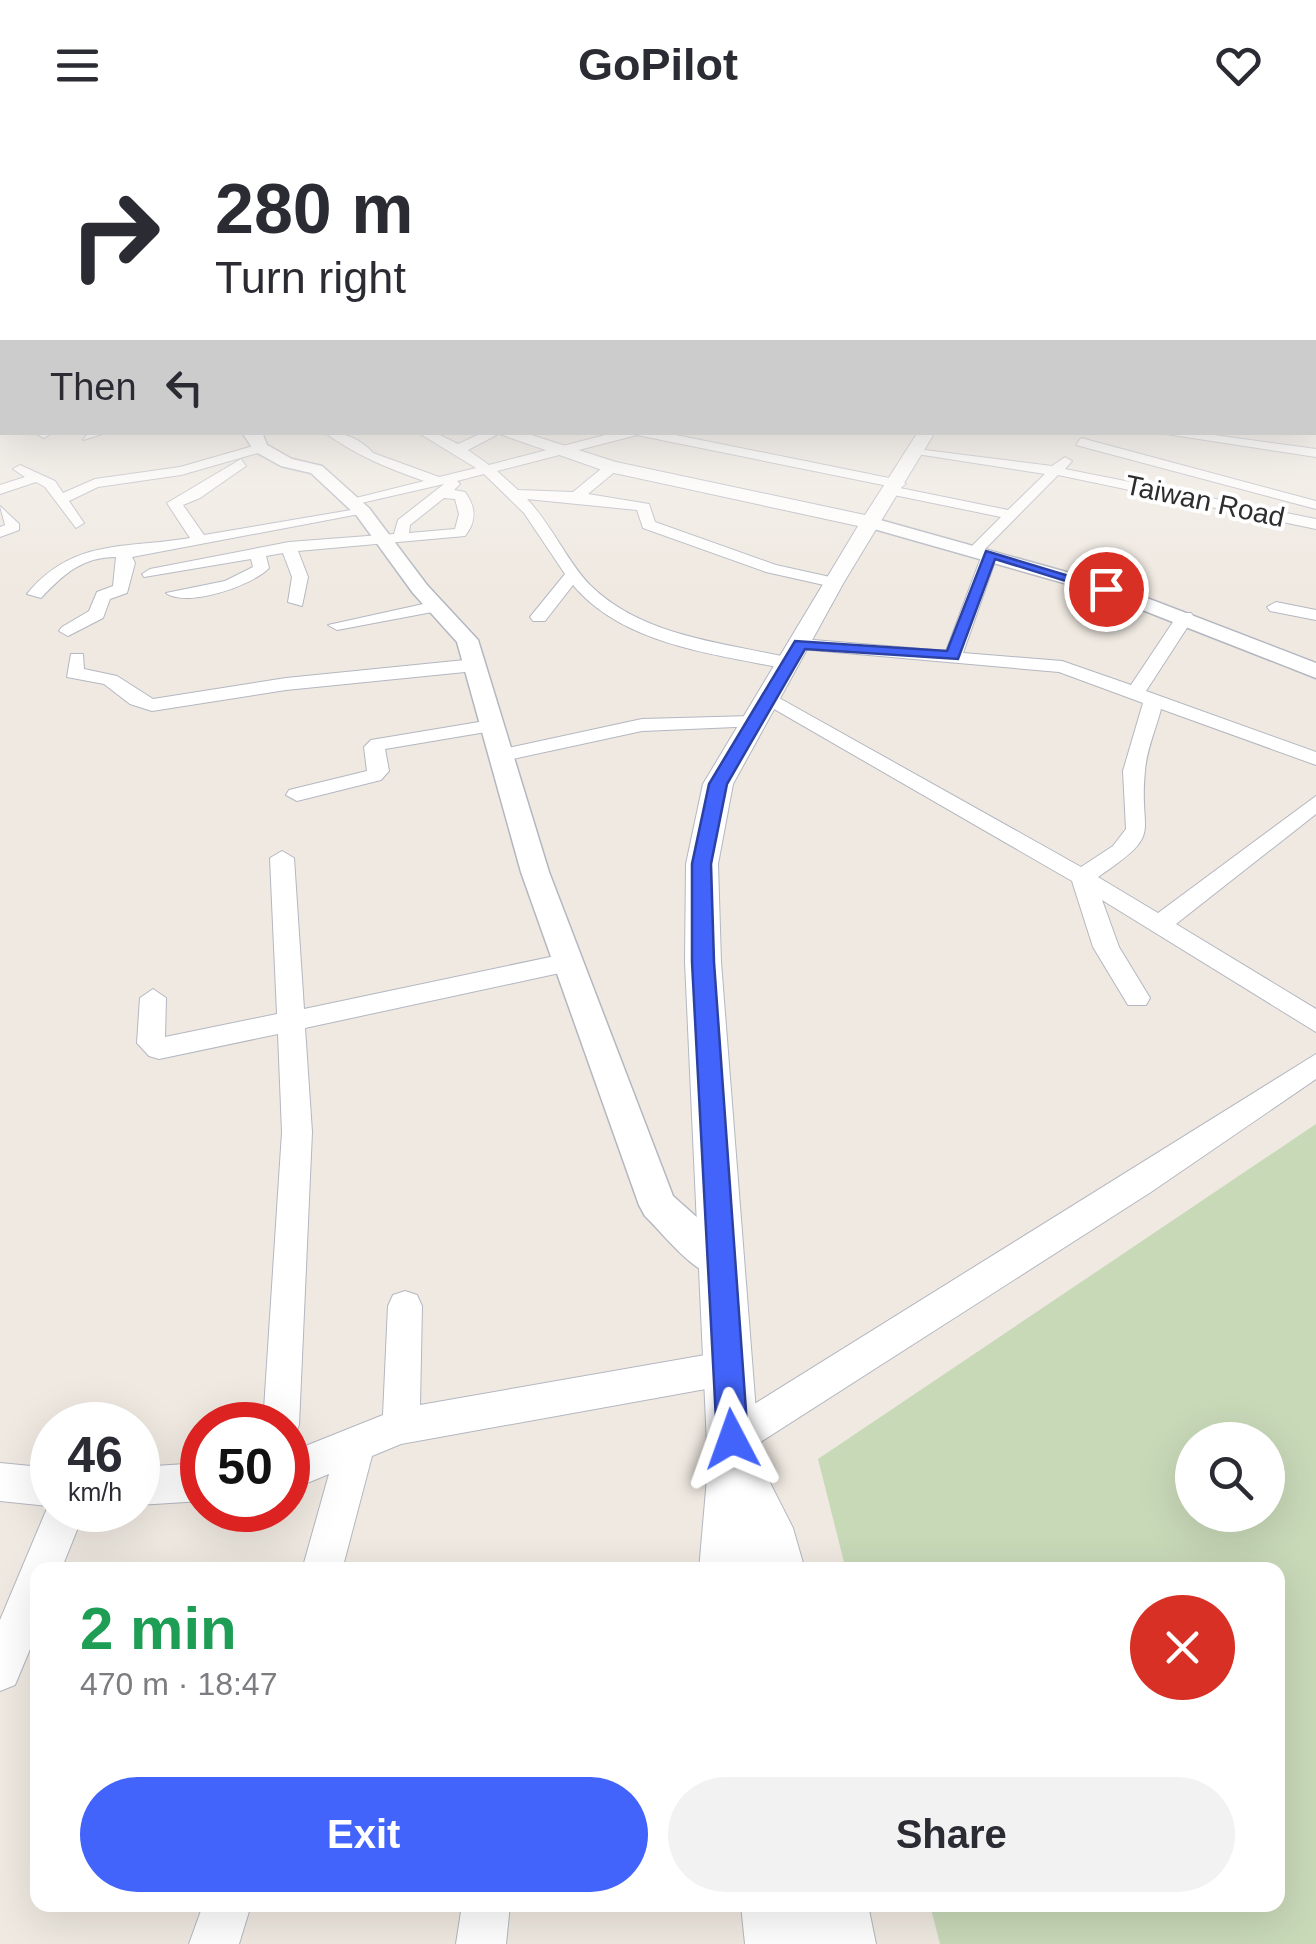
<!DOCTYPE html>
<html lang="en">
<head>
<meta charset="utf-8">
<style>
  body { margin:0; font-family:Helvetica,sans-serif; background:#f2f2f3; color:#2b2b33; height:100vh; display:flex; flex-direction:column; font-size:38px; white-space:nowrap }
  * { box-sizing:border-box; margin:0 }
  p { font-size:32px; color:#7c7c81 }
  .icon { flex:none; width:55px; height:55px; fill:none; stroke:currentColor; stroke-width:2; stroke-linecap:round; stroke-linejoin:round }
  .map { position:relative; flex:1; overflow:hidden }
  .drawer { position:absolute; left:30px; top:1432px; width:1255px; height:350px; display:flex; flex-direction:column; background:#fff; border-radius:20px; box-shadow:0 10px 40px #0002 }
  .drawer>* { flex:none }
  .guide { position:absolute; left:0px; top:0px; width:1318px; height:305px; box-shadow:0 10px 40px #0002; background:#fff; color:#2b2b33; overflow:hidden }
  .fabs { position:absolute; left:1175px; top:1292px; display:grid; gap:20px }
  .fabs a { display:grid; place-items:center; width:110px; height:110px; border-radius:50%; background:#fff; box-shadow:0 10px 40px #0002; font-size:50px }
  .speed { position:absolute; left:30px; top:1272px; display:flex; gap:20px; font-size:50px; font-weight:700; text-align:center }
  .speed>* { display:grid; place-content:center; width:130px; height:130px; border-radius:50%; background:#fff; box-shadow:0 10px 40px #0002; line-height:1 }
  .speed small { font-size:25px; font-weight:400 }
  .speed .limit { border:15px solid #d22; background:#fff; color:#111 }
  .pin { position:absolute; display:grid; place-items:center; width:85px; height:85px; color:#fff; margin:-42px; border:5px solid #fff; border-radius:50%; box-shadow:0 2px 10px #0007 }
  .me { position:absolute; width:110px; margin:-55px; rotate:356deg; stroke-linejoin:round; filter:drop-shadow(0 0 8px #0008) }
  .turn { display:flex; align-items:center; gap:35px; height:210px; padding:0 50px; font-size:45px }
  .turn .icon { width:130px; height:130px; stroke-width:2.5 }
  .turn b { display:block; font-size:70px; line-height:85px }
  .then { display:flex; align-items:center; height:95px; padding:0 50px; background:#0003; gap:20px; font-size:38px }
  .round { display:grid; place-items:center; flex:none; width:105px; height:105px; border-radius:52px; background:#f2f2f3 }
  .summary { display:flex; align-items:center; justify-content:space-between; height:170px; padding:0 50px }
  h1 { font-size:60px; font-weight:800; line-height:75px; color:#1e9e55 }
  .cta { display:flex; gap:20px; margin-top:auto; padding:20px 50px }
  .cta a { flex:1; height:115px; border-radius:60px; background:#4264fb; color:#fff; font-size:40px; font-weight:800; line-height:115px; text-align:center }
  .cta a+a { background:#f2f2f3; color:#2b2b33 }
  header { display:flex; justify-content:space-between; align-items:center; height:130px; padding:0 50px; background:#fff; font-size:45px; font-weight:800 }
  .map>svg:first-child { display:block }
  .cemetery { fill:#c8d9b8; fill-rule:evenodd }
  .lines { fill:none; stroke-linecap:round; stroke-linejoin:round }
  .minor-casing { stroke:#b4b7c1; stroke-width:2 }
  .tertiary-casing { stroke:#b4b7c1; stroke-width:3 }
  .secondary-casing { stroke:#b4b7c1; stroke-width:2 }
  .primary-casing { stroke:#c9c9c9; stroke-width:3 }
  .minor { fill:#fff; fill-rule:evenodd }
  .tertiary { fill:#fff; fill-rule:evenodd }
  .secondary { fill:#fff; fill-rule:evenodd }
  .primary { fill:#f2d163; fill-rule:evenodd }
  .route { fill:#4264fb; stroke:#2b41a3; stroke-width:2.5 }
  .labels { text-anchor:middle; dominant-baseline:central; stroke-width:8; stroke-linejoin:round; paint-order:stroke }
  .far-street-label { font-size:28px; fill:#2e2e2e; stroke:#fff }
</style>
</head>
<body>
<header><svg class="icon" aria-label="menu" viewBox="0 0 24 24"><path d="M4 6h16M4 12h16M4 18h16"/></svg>GoPilot<svg class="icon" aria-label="heart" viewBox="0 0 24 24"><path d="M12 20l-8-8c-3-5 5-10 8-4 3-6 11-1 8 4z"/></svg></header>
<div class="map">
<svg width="1316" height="1814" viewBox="0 0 1316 1814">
  <rect width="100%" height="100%" fill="#efe9e1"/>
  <!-- cemetery -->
  <path class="cemetery" d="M 1316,994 L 1316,1814 L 940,1814 L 930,1775 L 1278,1775 L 1278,1440 L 846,1440 L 818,1329 ZM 1192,1310 L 1268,1310 L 1268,1385 L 1192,1385 Z"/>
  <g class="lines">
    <!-- minor casing -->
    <g class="minor-casing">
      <g id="minor">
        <rect x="1315" y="205" width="1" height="4"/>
        <path d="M 2,267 L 2,275 L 0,276 L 0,268 Z"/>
        <path d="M 33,302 L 49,302 L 50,304 L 44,308 Z"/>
        <path d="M 89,302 L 109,302 L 83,310 Z"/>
        <path d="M 324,302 C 343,302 360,308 373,323 L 439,347 L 476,338 L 417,302 L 434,302 L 458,314 L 484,302 L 502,302 L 468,320 L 489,335 L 617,302 L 661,302 L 899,350 L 906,354 L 900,358 L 1008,380 L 1045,344 L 910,323 L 917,319 L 1052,336 L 1065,327 L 1072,331 L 1065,339 L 1316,389 L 1316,399 L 1058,345 L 985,419 L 998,423 L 963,523 L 1062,531 L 1131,555 L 1179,483 L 1191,483 L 1194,487 L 1146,561 L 1316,622 L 1316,635 L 1161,579 C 1156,599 1146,621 1145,641 C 1138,707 1166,701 1098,747 L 1158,783 L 1316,666 L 1316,684 L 1176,794 L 1316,879 L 1316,902 L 1102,770 L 1119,817 L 1150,868 L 1146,875 L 1128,875 L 1093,817 L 1072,751 L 755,568 L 772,564 L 1081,737 L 1113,716 L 1126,699 L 1123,641 L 1143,573 L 1059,542 L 801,519 L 792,514 L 801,509 L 946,521 L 983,422 L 969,419 L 1001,387 L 889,364 L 893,357 L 637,305 L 497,341 L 518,360 L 573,362 L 607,334 L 617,334 L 617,340 L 588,364 L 649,374 L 655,392 L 776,435 L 839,449 L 841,452 L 833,457 L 766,442 L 643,398 L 637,380 L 527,369 C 552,395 568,433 590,455 C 644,508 724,512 794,529 L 794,537 L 787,539 C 715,524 623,515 573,455 L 545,491 L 533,491 L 530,487 L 565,444 L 524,383 L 484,344 L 457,351 L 460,354 L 454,360 L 465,362 C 476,377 477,391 465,406 L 298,421 L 308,447 L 302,476 L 288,472 L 292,447 L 283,423 L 266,426 L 269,438 C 252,456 186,478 166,463 L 225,451 L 253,437 L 251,429 L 144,447 L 142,444 L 150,439 L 289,412 L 394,404 L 398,390 L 444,354 L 348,376 L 348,370 L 424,351 C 387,338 355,325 324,302 ZM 444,368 L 455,369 L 459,384 L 455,399 L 409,403 L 410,395 Z"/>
        <path d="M 1153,302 L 1192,302 L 1316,319 L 1316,327 Z"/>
        <path d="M 1081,308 L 1316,371 L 1316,379 L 1076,315 Z"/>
        <path d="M 260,314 L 265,321 L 181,345 L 98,357 L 69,371 L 84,393 L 76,398 L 45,357 L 36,352 L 0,364 L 0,355 L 25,347 L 13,339 L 20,335 L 55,351 L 63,363 L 95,349 L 180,337 Z"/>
        <path d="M 241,329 L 246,336 L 200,368 L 183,375 L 204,405 L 363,378 L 370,382 L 132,427 L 135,433 L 127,463 L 110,469 L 103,488 L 68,506 L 59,501 L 62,497 L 89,481 L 97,462 L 113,456 L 116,427 C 82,427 64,444 41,468 L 27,464 C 73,408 125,419 190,408 L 167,373 Z"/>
        <path d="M 0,376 L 19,394 L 19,400 L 0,407 L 0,397 L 5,395 Z"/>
        <path d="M 437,471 L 446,476 L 443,480 L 337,500 L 328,495 Z"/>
        <path d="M 1276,472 L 1316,480 L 1316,490 L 1270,481 L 1267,477 Z"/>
        <path d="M 71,524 L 83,524 L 84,539 L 117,546 L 153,569 L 286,548 L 475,529 L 484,535 L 475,541 L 286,560 L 152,581 L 130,574 L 104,554 L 67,547 Z"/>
        <path d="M 752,586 L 762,592 L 759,596 L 642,601 L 499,632 L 489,626 L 499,620 L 642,589 Z"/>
        <path d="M 491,590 L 498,592 L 498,600 L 385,619 L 389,641 L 381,650 L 297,671 L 286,665 L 289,660 L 367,641 L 364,617 L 371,610 Z"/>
        <path d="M 282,721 L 294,728 L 304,879 L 569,823 L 582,832 L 569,841 L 305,898 L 312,1002 L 299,1295 L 294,1308 L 288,1310 L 288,1295 L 263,1295 L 282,1002 L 278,904 L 159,929 L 149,926 L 137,913 L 140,868 L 153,859 L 166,868 L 165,907 L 277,884 L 270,728 Z"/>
        <path d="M 1316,924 L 1316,949 L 1151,1062 L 745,1322 L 732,1327 L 719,1322 L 713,1309 L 719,1296 Z"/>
        <path d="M 405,1161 L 417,1165 L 422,1176 L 420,1275 L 728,1221 L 741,1226 L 746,1238 L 741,1250 L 728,1255 L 401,1314 L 372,1326 L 342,1440 L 302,1440 L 329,1344 L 288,1361 L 288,1323 L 383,1285 L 388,1176 L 393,1165 Z"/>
        <path d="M 0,1333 L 52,1338 L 52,1380 L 85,1380 L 61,1440 L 38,1440 L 38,1500 L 15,1555 L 0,1561 L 0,1490 L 48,1376 L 0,1371 Z"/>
        <path d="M 202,1333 L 202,1371 L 138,1375 L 138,1337 Z"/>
        <path d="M 203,1775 L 251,1775 L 239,1814 L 189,1814 Z"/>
        <path d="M 462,1775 L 510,1775 L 506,1814 L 456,1814 Z"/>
      </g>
    </g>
    <!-- tertiary casing -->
    <g class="tertiary-casing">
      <g id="tertiary">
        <rect x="0" y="243" width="2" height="8"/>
        <path d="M 242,302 L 262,302 L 267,315 L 292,329 L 322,336 L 369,378 L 427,455 L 478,510 L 549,742 L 673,1066 L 736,1122 L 742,1134 L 736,1146 C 703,1158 668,1108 645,1086 L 639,1075 L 521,742 L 457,512 L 413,463 L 357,386 L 311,343 L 281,336 L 254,321 Z"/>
        <path d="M 873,388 L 1113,455 L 1316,533 L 1316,548 L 1099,463 L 867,397 L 867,389 Z"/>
      </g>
    </g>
    <!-- secondary casing -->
    <g class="secondary-casing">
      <g id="secondary">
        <path d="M 0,231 L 2,232 L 2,241 L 0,241 Z"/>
        <path d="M 494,302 L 522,302 L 616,332 L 865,385 L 918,302 L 935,302 L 844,452 L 733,654 L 718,734 L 721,832 L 760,1333 L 793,1398 L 805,1440 L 699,1440 L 708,1337 L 685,832 L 686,734 L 703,654 L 858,396 L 605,341 Z"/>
        <path d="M 741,1775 L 868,1775 L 876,1814 L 745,1814 Z"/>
      </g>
    </g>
    <!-- primary casing -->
    <g class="primary-casing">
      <rect id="primary" x="1315" y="252" width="1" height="10"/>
    </g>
    <!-- minor -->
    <use href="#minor" class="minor"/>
    <!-- tertiary -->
    <use href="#tertiary" class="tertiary"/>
    <!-- secondary -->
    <use href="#secondary" class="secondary"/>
    <!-- primary -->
    <use href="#primary" class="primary"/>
  </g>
  <!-- sky -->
  <linearGradient id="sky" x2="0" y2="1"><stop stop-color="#7abfeb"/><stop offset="0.45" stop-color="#f8f5f2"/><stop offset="1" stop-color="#f8f5f2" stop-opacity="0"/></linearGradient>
  <rect width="1316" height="459" fill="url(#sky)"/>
  <!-- route -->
  <path class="route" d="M 986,421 L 1112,459 L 1101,462 L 995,429 L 958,529 L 805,519 L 727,654 L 711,734 L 714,832 L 748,1309 L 743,1320 L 732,1324 L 721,1320 L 717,1309 L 692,832 L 692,734 L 709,654 L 795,511 L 947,521 Z"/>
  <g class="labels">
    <!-- far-street labels -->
    <g class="far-street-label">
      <text transform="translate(1205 371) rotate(12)">Taiwan Road</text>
    </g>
  </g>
</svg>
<div class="fabs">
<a><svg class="icon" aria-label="search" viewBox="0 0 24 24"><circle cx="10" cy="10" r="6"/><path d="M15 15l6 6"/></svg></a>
</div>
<div class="speed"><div>46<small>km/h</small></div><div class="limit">50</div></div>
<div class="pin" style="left:1106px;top:459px;background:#d93025"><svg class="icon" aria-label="arrive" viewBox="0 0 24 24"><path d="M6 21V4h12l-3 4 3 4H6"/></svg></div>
<svg class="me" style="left:732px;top:1309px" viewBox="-20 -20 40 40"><path d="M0-17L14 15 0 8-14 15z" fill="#4264fb" stroke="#fff" stroke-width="4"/></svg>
<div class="guide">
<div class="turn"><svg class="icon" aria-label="right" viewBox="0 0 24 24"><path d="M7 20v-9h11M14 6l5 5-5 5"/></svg><div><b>280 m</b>Turn right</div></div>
<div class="then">Then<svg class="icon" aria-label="left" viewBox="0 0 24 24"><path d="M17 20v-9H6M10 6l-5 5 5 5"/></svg></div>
</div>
<section class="drawer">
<div class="summary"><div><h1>2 min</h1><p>470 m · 18:47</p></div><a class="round" style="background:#d93025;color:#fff"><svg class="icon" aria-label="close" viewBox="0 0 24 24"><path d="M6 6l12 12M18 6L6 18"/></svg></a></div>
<div class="cta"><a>Exit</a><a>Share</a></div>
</section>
</div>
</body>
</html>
